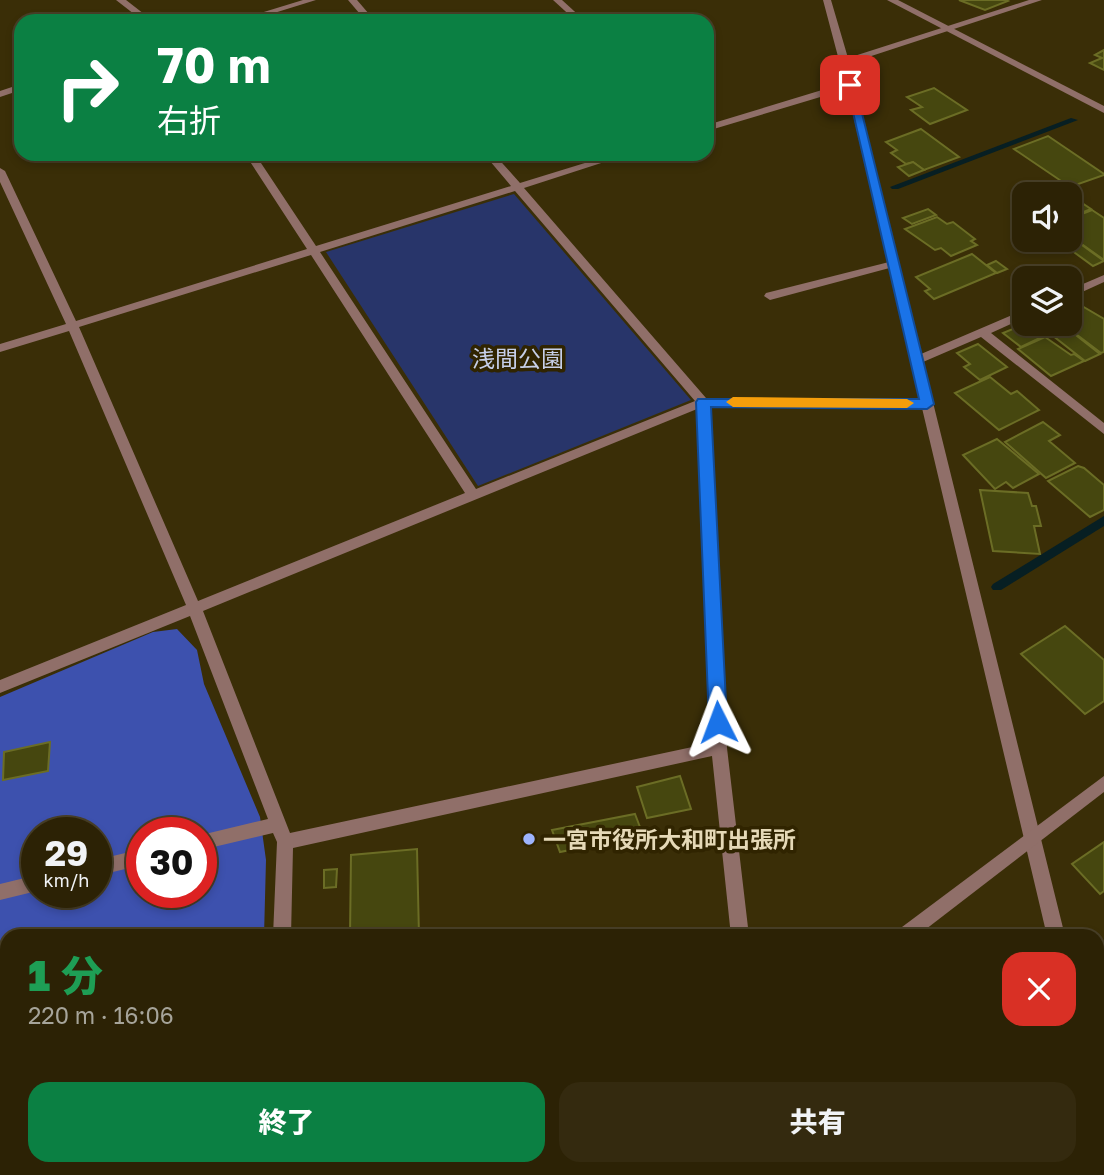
<!DOCTYPE html>
<html lang="ja">
<head>
<meta charset="utf-8">
<style>
  body { margin:0; font-family:"Golos Text","Noto Sans JP",sans-serif; background:#342a0f; color:#f1f3f6; height:100vh; display:flex; flex-direction:column; font-size:26px; white-space:nowrap }
  * { box-sizing:border-box; margin:0 }
  p { font-size:23px; color:#a6a49a }
  .icon { flex:none; width:38px; height:38px; fill:none; stroke:currentColor; stroke-width:2; stroke-linecap:round; stroke-linejoin:round }
  .map { position:relative; flex:1; overflow:hidden }
  .side { position:absolute; left:0px; top:929px; width:1104px; height:247px; display:flex; flex-direction:column; background:#2c2205; border-radius:21px 21px 0 0; box-shadow:0 4px 10px #0003,0 0 0 2px #483f27 }
  .side>* { flex:none }
  .guide { position:absolute; left:14px; top:14px; width:700px; height:147px; border-radius:21px; box-shadow:0 4px 10px #0003,0 0 0 2px #483f27; background:#0b8043; color:#fff; overflow:hidden }
  .controls { position:absolute; left:1012px; top:182px; display:grid; gap:14px }
  .controls a { display:grid; place-items:center; width:70px; height:70px; border-radius:14px; background:#2c2205; box-shadow:0 4px 10px #0003,0 0 0 2px #483f27; font-size:35px }
  .speed { position:absolute; left:21px; top:817px; display:flex; gap:14px; font-size:35px; font-weight:700; text-align:center }
  .speed>* { display:grid; place-content:center; width:91px; height:91px; border-radius:50%; background:#2c2205; box-shadow:0 4px 10px #0003,0 0 0 2px #483f27; line-height:1 }
  .speed small { font-size:18px; font-weight:400 }
  .speed .limit { border:10px solid #d22; background:#fff; color:#111 }
  .pin { position:absolute; display:grid; place-items:center; width:60px; height:60px; color:#fff; margin:-30px; border-radius:14px; box-shadow:0 4px 10px #0006 }
  .me { position:absolute; width:77px; margin:-38px; rotate:357deg; stroke-linejoin:round; filter:drop-shadow(0 0 5px #0008) }
  .turn { display:flex; align-items:center; gap:24px; height:147px; padding:0 28px; font-size:32px }
  .turn .icon { width:91px; height:91px; stroke-width:2.5 }
  .turn b { display:block; font-size:49px; line-height:60px }
  .round { display:grid; place-items:center; flex:none; width:74px; height:74px; border-radius:21px; background:#342a0f }
  .summary { display:flex; align-items:center; justify-content:space-between; height:119px; padding:0 28px }
  h1 { font-size:42px; font-weight:800; line-height:52px; color:#1e9e55 }
  .cta { display:flex; gap:14px; margin-top:auto; padding:14px 28px }
  .cta a { flex:1; height:80px; border-radius:21px; background:#0b8043; color:#fff; font-size:28px; font-weight:800; line-height:80px; text-align:center }
  .cta a+a { background:#342a0f; color:#f1f3f6 }
  .map>svg:first-child { display:block }
  .green { fill:#28356a }
  .forest { fill:#3d51ae; fill-rule:evenodd }
  .lines { fill:none; stroke-linecap:round; stroke-linejoin:round }
  .stream { fill:#071f23; fill-rule:evenodd }
  .building { fill:#46470f; stroke:#6b6d25; stroke-width:2 }
  .service { fill:#906f69; fill-rule:evenodd }
  .minor { fill:#906f69; fill-rule:evenodd }
  .tertiary { fill:#906f69; fill-rule:evenodd }
  .route { fill:#1a73e8; stroke:#114b97; stroke-width:2 }
  .slow { fill:#f59e0b }
  .poi-dot { fill:#9db4fd; stroke:#302400; stroke-width:2.5 }
  .labels { text-anchor:middle; dominant-baseline:central; stroke-width:7; stroke-linejoin:round; paint-order:stroke }
  .park-label { font-size:23px; fill:#c6cfe8; stroke:#302400 }
  .poi-label { font-size:23px; font-weight:bold; fill:#e5d9b7; stroke:#302400; text-anchor:start }
</style>
</head>
<body>
<div class="map">
<svg width="1104" height="1175" viewBox="0 0 1104 1175">
  <rect width="100%" height="100%" fill="#3a2e07"/>
  <!-- green -->
  <path class="green" d="M 514,194 L 691,400 L 478,486 L 326,252 Z"/>
  <!-- forest -->
  <path class="forest" d="M 177,629 L 197,650 L 204,684 L 260,817 L 266,860 L 264,936 L 7,936 L 7,1169 L 89,1169 L 73,1175 L 0,1175 L 0,697 L 153,632 ZM 37,833 L 96,833 L 96,892 L 37,892 ZM 142,833 L 201,833 L 201,892 L 142,892 Z"/>
  <g class="lines">
    <!-- stream -->
    <g class="stream">
      <path d="M 1071,118 L 1078,120 L 898,189 L 892,189 L 890,187 Z"/>
      <path d="M 1104,516 L 1104,526 L 1001,590 L 993,590 L 991,587 L 993,584 Z"/>
    </g>
  </g>
  <!-- building -->
  <g class="building">
    <path d="M 959,0 L 1006,0 L 1008,1 L 985,10 Z"/>
    <path d="M 1104,50 L 1104,70 L 1090,63 L 1102,58 L 1095,55 Z"/>
    <path d="M 934,88 L 967,110 L 930,124 L 911,110 L 922,107 L 907,97 Z"/>
    <path d="M 921,129 L 959,157 L 924,170 L 913,162 L 906,164 L 891,153 L 897,150 L 886,142 Z"/>
    <path d="M 1048,136 L 1104,174 L 1104,175 L 1070,187 L 1014,149 Z"/>
    <path d="M 913,162 L 924,170 L 909,176 L 898,167 Z"/>
    <path d="M 1069,195 L 1070,195 L 1091,209 L 1069,218 Z"/>
    <path d="M 928,209 L 936,215 L 912,224 L 903,218 Z"/>
    <path d="M 1092,210 L 1104,218 L 1104,260 L 1069,235 L 1069,219 Z"/>
    <path d="M 937,217 L 947,224 L 953,222 L 975,239 L 971,241 L 977,245 L 951,256 L 941,248 L 935,250 L 905,229 Z"/>
    <path d="M 1071,237 L 1104,261 L 1093,266 L 1060,242 Z"/>
    <path d="M 972,254 L 996,273 L 934,299 L 925,291 L 930,289 L 916,277 Z"/>
    <path d="M 996,261 L 1007,269 L 997,273 L 987,265 Z"/>
    <path d="M 1082,306 L 1104,319 L 1104,352 L 1101,353 L 1064,325 L 1071,322 L 1069,311 Z"/>
    <path d="M 1025,324 L 1044,336 L 1021,347 L 1003,333 Z"/>
    <path d="M 1037,324 L 1065,324 L 1048,332 Z"/>
    <path d="M 1063,325 L 1100,354 L 1085,361 L 1048,332 Z"/>
    <path d="M 1045,337 L 1071,355 L 1074,354 L 1084,361 L 1051,376 L 1018,349 Z"/>
    <path d="M 978,344 L 1007,367 L 980,380 L 964,367 L 970,364 L 957,353 Z"/>
    <path d="M 990,377 L 1011,394 L 1017,391 L 1039,410 L 999,430 L 955,393 Z"/>
    <path d="M 1043,422 L 1060,435 L 1049,441 L 1075,463 L 1046,478 L 1005,442 Z"/>
    <path d="M 997,439 L 1039,474 L 1013,488 L 1006,482 L 995,489 L 963,455 Z"/>
    <path d="M 1078,466 L 1084,468 L 1104,485 L 1104,510 L 1090,517 L 1048,481 Z"/>
    <path d="M 980,490 L 1028,493 L 1032,506 L 1036,506 L 1041,526 L 1034,526 L 1040,554 L 993,551 Z"/>
    <path d="M 1065,626 L 1104,660 L 1104,701 L 1085,714 L 1021,654 Z"/>
    <path d="M 50,742 L 48,771 L 3,780 L 4,752 Z"/>
    <path d="M 680,776 L 691,809 L 647,818 L 637,787 Z"/>
    <path d="M 635,814 L 643,835 L 560,852 L 552,830 Z"/>
    <path d="M 1104,842 L 1104,891 L 1100,894 L 1072,864 Z"/>
    <path d="M 417,849 L 419,936 L 350,936 L 351,855 Z"/>
    <path d="M 337,869 L 336,887 L 324,888 L 324,870 Z"/>
    <path d="M 321,1169 L 419,1169 L 420,1175 L 321,1175 Z"/>
    <path d="M 437,1169 L 457,1169 L 458,1175 L 437,1175 Z"/>
  </g>
  <g class="lines">
    <!-- service -->
    <path class="service" d="M 893,261 L 899,264 L 897,266 L 770,300 L 764,296 L 766,293 Z"/>
    <!-- minor -->
    <g class="minor">
      <path d="M 116,0 L 126,0 L 153,21 L 143,21 Z"/>
      <path d="M 303,0 L 316,0 L 248,21 L 234,21 Z"/>
      <path d="M 348,0 L 357,0 L 375,21 L 366,21 Z"/>
      <path d="M 553,0 L 562,0 L 585,21 L 576,21 Z"/>
      <path d="M 823,0 L 831,0 L 848,58 L 1029,0 L 1042,0 L 850,63 L 921,354 L 1024,310 L 1024,318 L 991,333 L 1104,423 L 1104,434 L 981,337 L 923,362 L 1065,936 L 1047,936 L 922,408 L 709,406 L 727,748 L 749,936 L 731,936 L 712,756 L 293,848 L 291,936 L 273,936 L 277,842 L 273,833 L 201,850 L 201,835 L 268,819 L 190,616 L 0,693 L 0,680 L 186,605 L 69,331 L 0,352 L 0,344 L 66,324 L 0,182 L 0,168 L 5,171 L 76,321 L 307,249 L 245,154 L 255,154 L 316,246 L 511,186 L 484,154 L 494,154 L 520,183 L 614,154 L 629,154 L 524,188 L 706,398 L 920,400 L 847,89 L 707,131 L 707,125 L 845,83 ZM 515,191 L 695,401 L 476,489 L 320,252 ZM 311,255 L 465,493 L 198,601 L 79,327 ZM 697,409 L 711,743 L 290,833 L 203,611 Z"/>
      <path d="M 21,84 L 21,90 L 0,97 L 0,91 Z"/>
      <path d="M 1104,275 L 1104,282 L 1069,298 L 1069,290 Z"/>
      <path d="M 142,849 L 142,865 L 96,876 L 96,860 Z"/>
      <path d="M 37,875 L 37,891 L 0,900 L 0,884 Z"/>
      <path d="M 1097,1104 L 1104,1107 L 1104,1148 L 1097,1145 Z"/>
      <path d="M 265,1169 L 285,1169 L 284,1175 L 264,1175 Z"/>
      <path d="M 750,1169 L 770,1169 L 771,1175 L 751,1175 Z"/>
    </g>
    <!-- tertiary -->
    <g class="tertiary">
      <path d="M 887,0 L 898,0 L 1104,106 L 1104,113 Z"/>
      <path d="M 1104,776 L 1104,792 L 917,936 L 895,936 L 898,930 Z"/>
      <path d="M 588,1169 L 613,1169 L 610,1175 L 585,1175 Z"/>
    </g>
  </g>
  <!-- route -->
  <path class="route" d="M 846,82 L 855,85 L 934,404 L 927,409 L 711,407 L 727,722 L 724,727 L 718,729 L 712,727 L 709,722 L 696,402 L 698,399 L 919,399 Z"/>
  <!-- slow -->
  <path class="slow" d="M 733,397 L 907,399 L 914,403 L 907,408 L 733,407 L 726,402 Z"/>
  <!-- markers -->
  <circle class="poi-dot" cx="529" cy="839" r="7"/>
  <g class="labels">
    <!-- park labels -->
    <g class="park-label">
      <text x="518" y="358">浅間公園</text>
    </g>
    <!-- poi labels -->
    <g class="poi-label">
      <text x="543" y="839">一宮市役所大和町出張所</text>
    </g>
  </g>
</svg>
<div class="controls">
<a><svg class="icon" aria-label="sound" viewBox="0 0 24 24"><path d="M4 9h4l5-4v14l-5-4H4zM17 9q2 3 0 6"/></svg></a>
<a><svg class="icon" aria-label="layers" viewBox="0 0 24 24"><path d="M12 4l9 5-9 5-9-5zM3 14l9 5 9-5"/></svg></a>
</div>
<div class="speed"><div>29<small>km/h</small></div><div class="limit">30</div></div>
<div class="pin" style="left:850px;top:85px;background:#d93025"><svg class="icon" aria-label="arrive" viewBox="0 0 24 24"><path d="M6 21V4h12l-3 4 3 4H6"/></svg></div>
<svg class="me" style="left:718px;top:722px" viewBox="-20 -20 40 40"><path d="M0-17L14 15 0 8-14 15z" fill="#1a73e8" stroke="#fff" stroke-width="4"/></svg>
<div class="guide">
<div class="turn"><svg class="icon" aria-label="right" viewBox="0 0 24 24"><path d="M7 20v-9h11M14 6l5 5-5 5"/></svg><div><b>70 m</b>右折</div></div>
</div>
<section class="side">
<div class="summary"><div><h1>1 分</h1><p>220 m · 16:06</p></div><a class="round" style="background:#d93025;color:#fff"><svg class="icon" aria-label="close" viewBox="0 0 24 24"><path d="M6 6l12 12M18 6L6 18"/></svg></a></div>
<div class="cta"><a>終了</a><a>共有</a></div>
</section>
</div>
</body>
</html>
